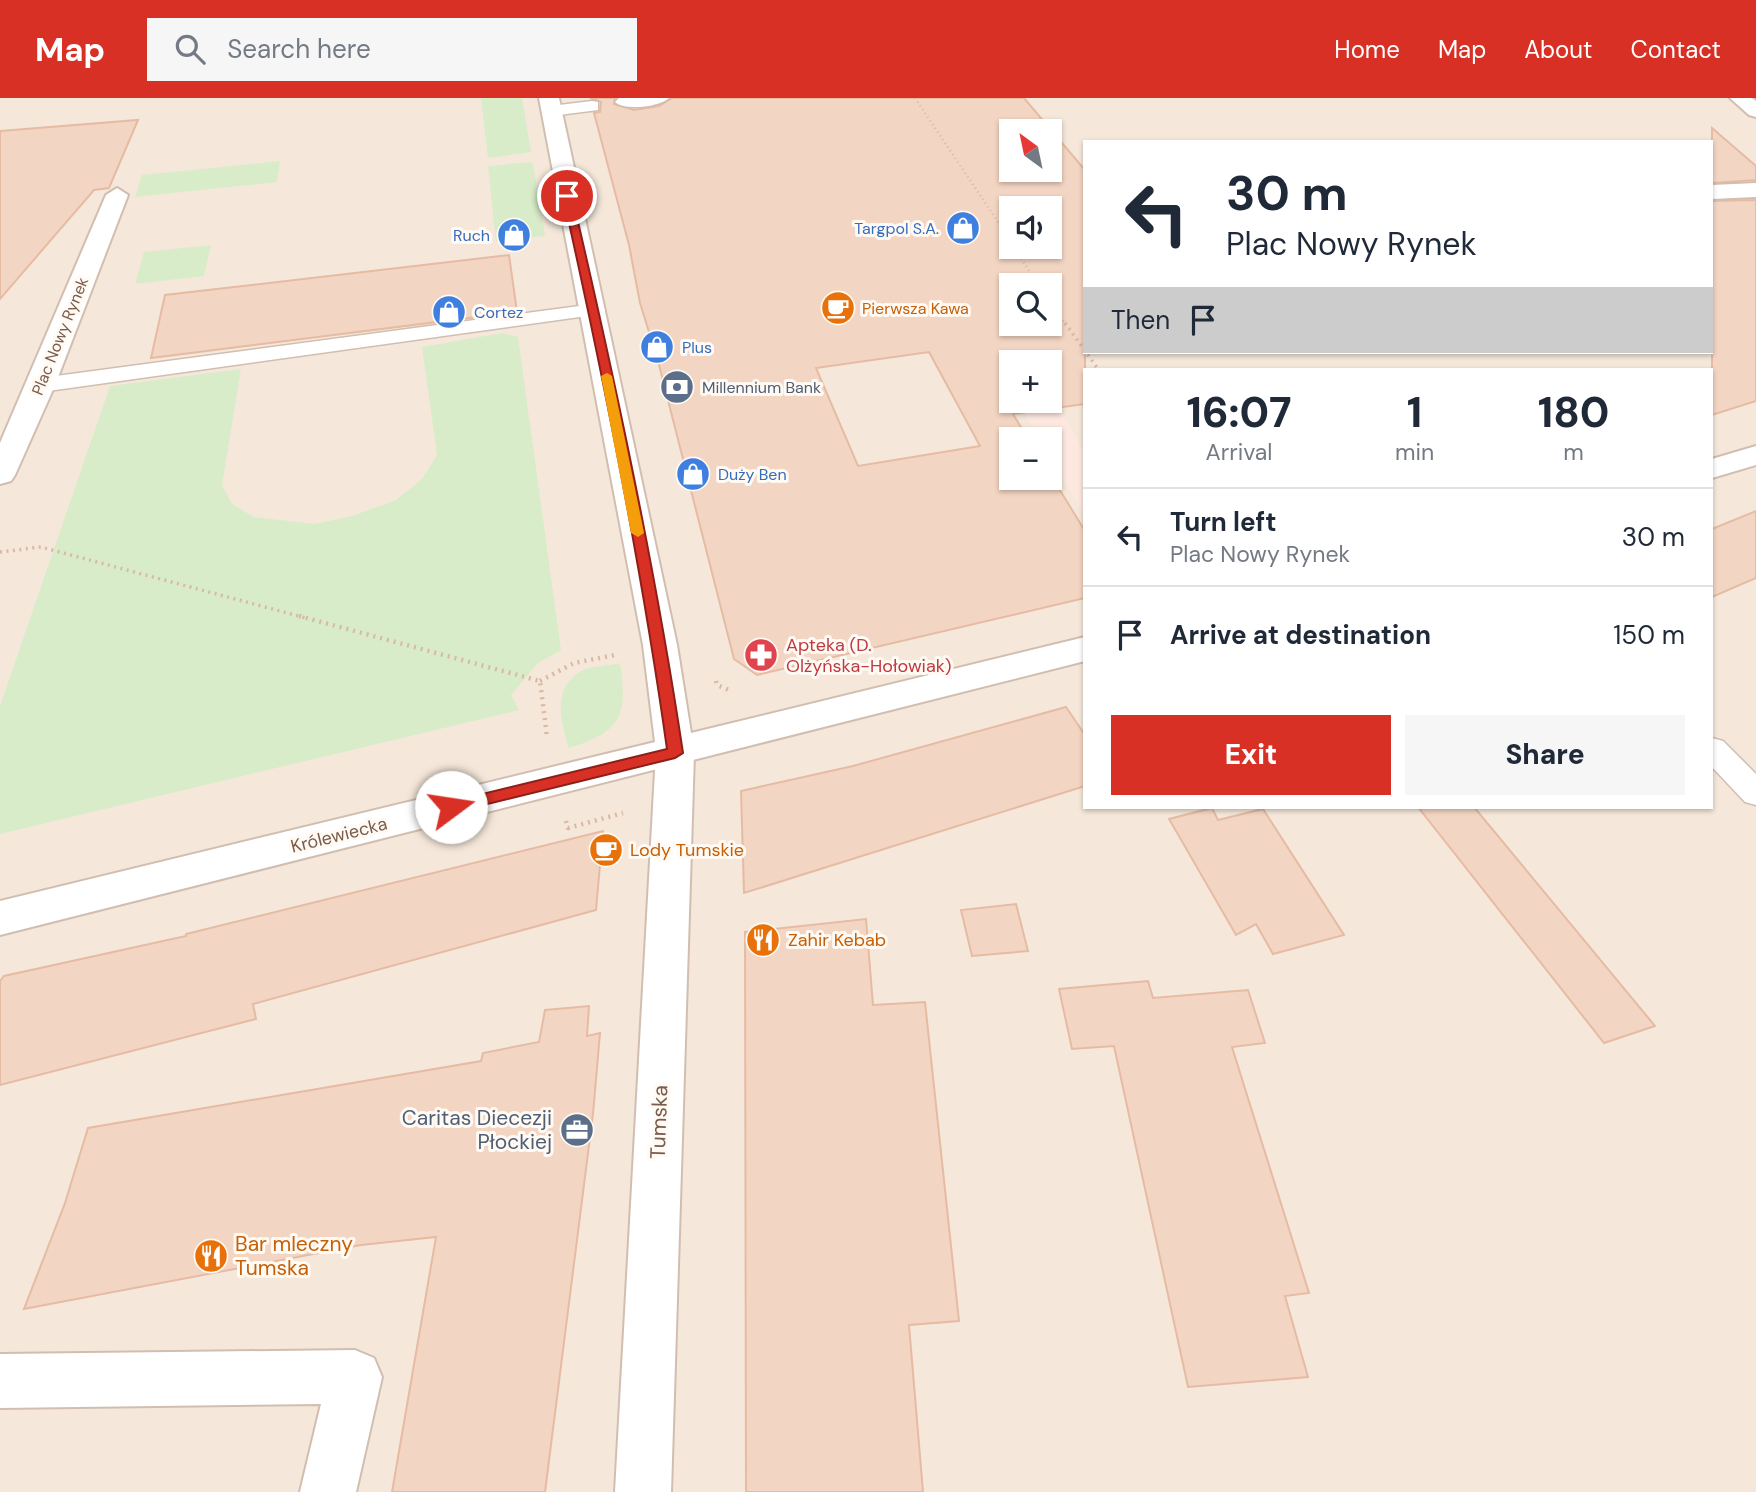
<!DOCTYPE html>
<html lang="en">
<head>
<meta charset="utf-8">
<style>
  body { margin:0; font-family:"DM Sans",sans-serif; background:#f6f6f7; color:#1f2937; height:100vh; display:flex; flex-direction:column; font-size:26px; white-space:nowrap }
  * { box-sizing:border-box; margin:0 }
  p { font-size:23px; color:#747a83 }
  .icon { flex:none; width:38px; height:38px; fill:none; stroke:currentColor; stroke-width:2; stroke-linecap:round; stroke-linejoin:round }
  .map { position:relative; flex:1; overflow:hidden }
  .panel { position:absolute; left:1083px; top:270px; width:630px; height:441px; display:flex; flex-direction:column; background:#fff; border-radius:0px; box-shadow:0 2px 5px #0004 }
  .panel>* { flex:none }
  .banner { position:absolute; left:1083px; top:42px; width:630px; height:214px; border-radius:0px; box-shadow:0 2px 5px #0004; background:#fff; color:#1f2937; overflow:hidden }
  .needle { width:46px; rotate:327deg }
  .tools { position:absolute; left:999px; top:21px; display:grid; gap:14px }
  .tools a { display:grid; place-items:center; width:63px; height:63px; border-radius:0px; background:#fff; box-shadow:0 2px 5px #0004; font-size:35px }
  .pin { position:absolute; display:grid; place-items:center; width:60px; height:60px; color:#fff; margin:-30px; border:4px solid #fff; border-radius:50%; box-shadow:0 2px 7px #0007 }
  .me { position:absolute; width:77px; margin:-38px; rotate:76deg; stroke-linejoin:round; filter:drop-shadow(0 0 5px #0008) }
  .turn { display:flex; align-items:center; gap:24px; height:147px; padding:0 28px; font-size:32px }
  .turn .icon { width:91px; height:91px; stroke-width:2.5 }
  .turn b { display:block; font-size:49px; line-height:60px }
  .then { display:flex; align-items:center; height:66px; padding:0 28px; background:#0003; gap:14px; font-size:26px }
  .eta { display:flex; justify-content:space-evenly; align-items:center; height:119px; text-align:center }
  .eta b { font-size:42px; font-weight:800; line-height:49px }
  .primary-button { display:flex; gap:14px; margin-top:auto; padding:14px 28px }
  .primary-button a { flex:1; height:80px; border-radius:0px; background:#d93025; color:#fff; font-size:28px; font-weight:800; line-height:80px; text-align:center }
  .primary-button a+a { background:#f6f6f7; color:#1f2937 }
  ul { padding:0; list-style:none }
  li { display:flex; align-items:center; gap:21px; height:98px; padding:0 28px; border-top:2px solid #e0e1e3 }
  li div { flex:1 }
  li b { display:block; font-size:26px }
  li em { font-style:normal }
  header { display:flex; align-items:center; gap:42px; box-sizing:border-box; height:98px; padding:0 35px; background:#d93025; color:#fff }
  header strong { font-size:33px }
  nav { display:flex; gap:38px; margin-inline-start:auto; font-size:24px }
  .search { width:490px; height:63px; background:#f6f6f7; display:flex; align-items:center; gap:18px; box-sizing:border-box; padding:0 24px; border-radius:0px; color:#747a83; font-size:26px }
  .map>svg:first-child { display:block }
  .residential { fill:#f5e8da; fill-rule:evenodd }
  .commercial { fill:#fde8e0 }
  .green { fill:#d8ecc9 }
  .building { fill:#f3d5c3; stroke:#e6bba3; stroke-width:2; fill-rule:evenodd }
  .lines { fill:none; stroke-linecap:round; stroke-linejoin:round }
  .service-casing { stroke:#d1beb0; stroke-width:3 }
  .pedestrian-casing { stroke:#d1beb0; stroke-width:4 }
  .minor-casing { stroke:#d1beb0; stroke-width:4 }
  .path-far2 { stroke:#d9b8a5; stroke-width:2.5; stroke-dasharray:1 3.5; stroke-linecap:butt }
  .path-far1 { stroke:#d9b8a5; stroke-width:3.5; stroke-dasharray:2 4.5; stroke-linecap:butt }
  .path { stroke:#d9b8a5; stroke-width:4.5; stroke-dasharray:2 5; stroke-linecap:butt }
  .service { fill:#fff; fill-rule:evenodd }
  .pedestrian { fill:#fff; fill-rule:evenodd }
  .minor { fill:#fff; fill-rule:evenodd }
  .route { fill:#d93025; stroke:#8d1f18; stroke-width:2 }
  .slow { fill:#f59e0b }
  .labels { text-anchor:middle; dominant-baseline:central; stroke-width:6; stroke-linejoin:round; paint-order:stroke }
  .far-shop-label { font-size:16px; fill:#366cbe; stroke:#fffaf3; text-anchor:start }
  .far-food-label { font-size:16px; fill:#c56008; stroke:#fffaf3; text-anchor:start }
  .far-street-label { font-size:16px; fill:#7a5c4d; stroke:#fffaf3 }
  .far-service-label { font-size:16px; fill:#4e5e75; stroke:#fffaf3; text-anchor:start }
  .health-label { font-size:18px; fill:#be3a42; stroke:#fffaf3; text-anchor:start }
  .street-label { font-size:18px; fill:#7a5c4d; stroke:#fffaf3 }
  .food-label { font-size:18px; fill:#c56008; stroke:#fffaf3; text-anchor:start }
  .near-service-label { font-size:21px; fill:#4e5e75; stroke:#fffaf3; text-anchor:end }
  .near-street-label { font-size:21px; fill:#7a5c4d; stroke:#fffaf3 }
  .near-food-label { font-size:21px; fill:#c56008; stroke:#fffaf3; text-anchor:start }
</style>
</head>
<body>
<header>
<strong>Map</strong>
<div class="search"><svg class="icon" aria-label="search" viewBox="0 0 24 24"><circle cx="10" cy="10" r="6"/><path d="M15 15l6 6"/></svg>Search here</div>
<nav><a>Home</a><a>Map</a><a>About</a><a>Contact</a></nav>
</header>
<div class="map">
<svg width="1756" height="1394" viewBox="0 0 1756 1394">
  <rect width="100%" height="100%" fill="#fdf6ec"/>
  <!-- residential -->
  <path class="residential" d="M 0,0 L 1756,0 L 1756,1394 L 0,1394 ZM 1012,33 L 1050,33 L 1050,72 L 1012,72 ZM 1085,44 L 1712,44 L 1712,254 L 1085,254 ZM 1012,110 L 1050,110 L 1050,149 L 1012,149 ZM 1012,187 L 1050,187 L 1050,226 L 1012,226 ZM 1012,264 L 1050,264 L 1050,303 L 1012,303 ZM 1085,271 L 1712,271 L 1712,709 L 1085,709 ZM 1012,341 L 1050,341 L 1050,380 L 1012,380 Z"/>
  <!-- commercial -->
  <path class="commercial" d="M 1050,293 L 1085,355 L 1085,418 L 1050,359 L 1050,341 L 1040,341 L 1017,303 L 1050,303 Z"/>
  <!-- green -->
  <g class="green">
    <path d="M 481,0 L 522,0 L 531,54 L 488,60 Z"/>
    <path d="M 280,63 L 277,84 L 135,99 L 142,77 Z"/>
    <path d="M 530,64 L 533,66 L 545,138 L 524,140 L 523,131 L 504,133 L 505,143 L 496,144 L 488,68 Z"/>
    <path d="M 211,147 L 204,178 L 135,186 L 144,154 Z"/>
    <path d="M 502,235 L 518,239 L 561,552 L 538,565 L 511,597 L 519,612 L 0,736 L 0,608 L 110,288 L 241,271 L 222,387 L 232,406 L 254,419 L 315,426 L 352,418 L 396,402 L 422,381 L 437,357 L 422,249 Z"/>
    <path d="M 620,565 C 628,618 621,634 569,650 C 561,624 551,591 581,573 C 590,568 609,568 620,565 Z"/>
  </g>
  <!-- building -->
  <g class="building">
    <path d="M 590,0 L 615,0 L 614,6 L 634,12 L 659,8 L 672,0 L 1024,0 L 1085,72 L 1085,306 L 1013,316 L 1028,341 L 1012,341 L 1012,380 L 1050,380 L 1050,376 L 1085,433 L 1085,500 L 757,577 L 734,561 L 658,263 L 640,205 L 629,147 L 594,15 L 600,14 L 601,4 ZM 1012,33 L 1050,33 L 1050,72 L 1012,72 ZM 1012,110 L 1050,110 L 1050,149 L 1012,149 ZM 1012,187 L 1050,187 L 1050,226 L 1012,226 ZM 929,254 L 980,348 L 858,368 L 816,270 ZM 1012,264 L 1050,264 L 1050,303 L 1012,303 Z"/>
    <path d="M 138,22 L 109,90 L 94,92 L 0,201 L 0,33 Z"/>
    <path d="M 1712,30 L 1756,68 L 1756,82 L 1712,85 Z"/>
    <path d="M 1756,102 L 1756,303 L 1712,317 L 1712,103 Z"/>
    <path d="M 509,157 L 517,214 L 151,260 L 165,197 Z"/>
    <path d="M 1756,413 L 1756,480 L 1712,499 L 1712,431 Z"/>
    <path d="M 1066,609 L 1085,637 L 1085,688 L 744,795 L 741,693 L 853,668 Z"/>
    <path d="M 1418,709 L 1474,709 L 1655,928 L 1604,945 Z"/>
    <path d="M 1212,710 L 1218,722 L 1263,711 L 1344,837 L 1273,856 L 1256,826 L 1236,837 L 1169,721 Z"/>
    <path d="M 603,733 L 596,812 L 253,906 L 256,921 L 0,987 L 0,883 L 4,878 L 186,838 L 186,836 Z"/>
    <path d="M 1016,806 L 1028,853 L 972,858 L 961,812 Z"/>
    <path d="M 866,821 L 873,907 L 925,904 L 959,1223 L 909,1227 L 923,1394 L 746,1394 L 745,834 Z"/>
    <path d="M 1148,883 L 1153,900 L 1248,892 L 1265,945 L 1232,949 L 1309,1195 L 1285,1198 L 1308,1279 L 1188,1289 L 1114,948 L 1072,951 L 1059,891 Z"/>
    <path d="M 589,908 L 587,938 L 600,935 L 593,1016 L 545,1394 L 392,1394 L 436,1139 L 361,1147 L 24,1211 L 65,1105 L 88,1030 L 481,963 L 483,955 L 539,944 L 545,912 Z"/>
  </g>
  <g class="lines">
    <!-- service casing -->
    <g class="service-casing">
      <g id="service">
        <path d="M 619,0 L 669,0 C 660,9 624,13 615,4 Z"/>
        <path d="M 592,3 L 598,4 L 598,12 L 551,18 L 543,13 L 551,8 Z"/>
        <path d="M 594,206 L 601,208 L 605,212 L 601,216 L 41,294 L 30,287 L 41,280 Z"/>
        <path d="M 1712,640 L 1723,643 L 1756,676 L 1756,707 L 1745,704 L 1712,669 Z"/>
      </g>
    </g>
    <!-- pedestrian casing -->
    <g class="pedestrian-casing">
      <path id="pedestrian" d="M 675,641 L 688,645 L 694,655 L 671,1394 L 615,1394 L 656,655 L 662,645 Z"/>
    </g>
    <!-- minor casing -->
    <g class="minor-casing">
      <g id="minor">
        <path d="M 539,0 L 559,0 L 677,547 L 691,635 L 1085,539 L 1085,563 L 0,837 L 0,803 L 655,644 L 643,547 Z"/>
        <path d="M 1730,0 L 1752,0 L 1756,3 L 1756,19 L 1749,17 Z"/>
        <path d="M 1756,85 L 1756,99 L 1712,101 L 1712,87 Z"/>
        <path d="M 117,90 L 128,97 L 55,287 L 15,377 L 11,383 L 0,386 L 0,345 L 106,97 Z"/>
        <path d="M 1756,348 L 1756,367 L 1712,380 L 1712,361 Z"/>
        <path d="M 355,1252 L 374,1260 L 382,1279 L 356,1394 L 300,1394 L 321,1306 L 0,1310 L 0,1256 Z"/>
      </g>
    </g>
    <!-- path-far2 -->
    <g class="path-far2">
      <path d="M 915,0 L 1012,145"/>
      <path d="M 1014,149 L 1038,187"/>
      <path d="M 1050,204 L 1066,227"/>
    </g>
    <!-- path-far1 -->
    <g class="path-far1">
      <path d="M 1065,225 L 1098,271"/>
      <path d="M 0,454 L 41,449 L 306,520"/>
    </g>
    <!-- path -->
    <g class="path">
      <path d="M 299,518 L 540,583 L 547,639"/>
      <path d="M 540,583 L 574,565 L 615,557"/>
      <path d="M 716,583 L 717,587 L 731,593"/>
      <path d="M 566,723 L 568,730 L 623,715"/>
    </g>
    <!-- service -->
    <use href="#service" class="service"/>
    <!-- pedestrian -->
    <use href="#pedestrian" class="pedestrian"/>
    <!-- minor -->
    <use href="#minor" class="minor"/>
  </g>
  <!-- route -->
  <path class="route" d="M 567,95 L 572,98 C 615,282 655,468 683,655 L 675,660 L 451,715 L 443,709 L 445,705 L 667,651 C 641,465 604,281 563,98 Z"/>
  <!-- slow -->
  <path class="slow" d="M 607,275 L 612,278 L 644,435 L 638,439 L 631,435 L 601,278 Z"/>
  <!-- icons -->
  <defs>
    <g id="shop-disc" transform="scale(1.75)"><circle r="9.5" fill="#3f7fe0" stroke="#fffaf3"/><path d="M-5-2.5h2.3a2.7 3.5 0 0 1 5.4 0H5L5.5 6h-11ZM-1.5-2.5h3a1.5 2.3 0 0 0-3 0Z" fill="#fff"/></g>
    <g id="cafe-disc" transform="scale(1.75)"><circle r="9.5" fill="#e8710a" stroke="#fffaf3"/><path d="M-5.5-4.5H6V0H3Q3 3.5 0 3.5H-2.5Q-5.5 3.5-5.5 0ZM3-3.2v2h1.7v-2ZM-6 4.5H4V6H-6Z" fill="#fff"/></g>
    <g id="bank-disc" transform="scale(1.75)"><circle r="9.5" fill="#5c6f8a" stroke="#fffaf3"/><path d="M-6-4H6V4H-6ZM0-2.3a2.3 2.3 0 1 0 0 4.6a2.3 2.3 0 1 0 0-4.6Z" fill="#fff"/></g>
    <g id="pharmacy-disc" transform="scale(1.75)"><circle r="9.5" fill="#e0444e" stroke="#fffaf3"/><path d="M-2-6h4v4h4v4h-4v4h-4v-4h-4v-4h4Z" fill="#fff"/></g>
    <g id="restaurant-disc" transform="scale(1.75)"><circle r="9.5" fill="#e8710a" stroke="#fffaf3"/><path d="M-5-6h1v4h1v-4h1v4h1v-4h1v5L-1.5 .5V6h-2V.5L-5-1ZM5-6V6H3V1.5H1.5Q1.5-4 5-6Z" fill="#fff"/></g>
    <g id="office-disc" transform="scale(1.75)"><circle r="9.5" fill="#5c6f8a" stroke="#fffaf3"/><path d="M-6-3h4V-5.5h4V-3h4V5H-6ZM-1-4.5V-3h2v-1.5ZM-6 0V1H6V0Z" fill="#fff"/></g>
  </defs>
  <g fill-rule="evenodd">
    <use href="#shop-disc" x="963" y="130"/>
    <use href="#shop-disc" x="514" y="137"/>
    <use href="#cafe-disc" x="838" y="210"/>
    <use href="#shop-disc" x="449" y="214"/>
    <use href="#shop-disc" x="657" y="249"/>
    <use href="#bank-disc" x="677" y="289"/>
    <use href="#shop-disc" x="693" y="376"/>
    <use href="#pharmacy-disc" x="761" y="557"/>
    <use href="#cafe-disc" x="606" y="752"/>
    <use href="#restaurant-disc" x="763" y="842"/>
    <use href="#office-disc" x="577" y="1032"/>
    <use href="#restaurant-disc" x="211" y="1158"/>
  </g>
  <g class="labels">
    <!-- far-shop labels -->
    <g class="far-shop-label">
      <text x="939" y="130" text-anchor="end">Targpol S.A.</text>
      <text x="490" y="137" text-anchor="end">Ruch</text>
      <text x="474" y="214">Cortez</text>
      <text x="682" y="249">Plus</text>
      <text x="718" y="376">Duży Ben</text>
    </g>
    <!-- far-food labels -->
    <g class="far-food-label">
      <text x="862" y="210">Pierwsza Kawa</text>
    </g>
    <!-- far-street labels -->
    <g class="far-street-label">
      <text transform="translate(60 238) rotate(-68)">Plac Nowy Rynek</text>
    </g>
    <!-- far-service labels -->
    <g class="far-service-label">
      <text x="702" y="289">Millennium Bank</text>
    </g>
    <!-- health labels -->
    <g class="health-label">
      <text x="786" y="547">Apteka (D.<tspan x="786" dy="21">Olżyńska-Hołowiak)</tspan></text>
    </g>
    <!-- street labels -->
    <g class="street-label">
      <text transform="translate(339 737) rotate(-14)">Królewiecka</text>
    </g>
    <!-- food labels -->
    <g class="food-label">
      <text x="630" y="752">Lody Tumskie</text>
      <text x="788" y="842">Zahir Kebab</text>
    </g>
    <!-- near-service labels -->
    <g class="near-service-label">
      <text x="552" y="1020">Caritas Diecezji<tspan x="552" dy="24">Płockiej</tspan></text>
    </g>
    <!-- near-street labels -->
    <g class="near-street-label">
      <text transform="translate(659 1024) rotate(-88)">Tumska</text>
    </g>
    <!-- near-food labels -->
    <g class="near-food-label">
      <text x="235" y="1146">Bar mleczny<tspan x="235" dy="24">Tumska</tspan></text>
    </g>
  </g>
</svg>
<div class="tools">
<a><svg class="needle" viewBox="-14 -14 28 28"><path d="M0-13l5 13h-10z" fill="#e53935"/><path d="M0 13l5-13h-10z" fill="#747a83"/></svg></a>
<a><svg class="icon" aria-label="sound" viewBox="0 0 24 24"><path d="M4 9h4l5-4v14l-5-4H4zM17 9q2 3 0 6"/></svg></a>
<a><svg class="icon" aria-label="search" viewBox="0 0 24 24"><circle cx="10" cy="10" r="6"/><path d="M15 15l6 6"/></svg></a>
<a>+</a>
<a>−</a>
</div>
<div class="pin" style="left:567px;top:98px;background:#d93025"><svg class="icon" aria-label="arrive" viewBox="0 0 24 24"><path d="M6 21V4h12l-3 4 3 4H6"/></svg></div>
<svg class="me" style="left:451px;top:709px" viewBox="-20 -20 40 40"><circle r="19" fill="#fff"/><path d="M0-13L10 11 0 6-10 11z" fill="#d93025"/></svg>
<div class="banner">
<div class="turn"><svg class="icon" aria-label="left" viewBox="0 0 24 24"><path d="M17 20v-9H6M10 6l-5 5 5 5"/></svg><div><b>30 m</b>Plac Nowy Rynek</div></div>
<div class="then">Then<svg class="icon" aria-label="arrive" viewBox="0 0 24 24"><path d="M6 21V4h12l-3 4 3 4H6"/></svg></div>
</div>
<section class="panel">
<div class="eta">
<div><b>16:07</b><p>Arrival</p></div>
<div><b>1</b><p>min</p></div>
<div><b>180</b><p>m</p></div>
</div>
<ul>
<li><svg class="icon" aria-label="left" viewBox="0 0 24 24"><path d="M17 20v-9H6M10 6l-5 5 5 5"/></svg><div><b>Turn left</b><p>Plac Nowy Rynek</p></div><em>30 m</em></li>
<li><svg class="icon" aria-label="arrive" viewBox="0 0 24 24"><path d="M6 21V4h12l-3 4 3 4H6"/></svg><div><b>Arrive at destination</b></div><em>150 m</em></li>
</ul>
<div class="primary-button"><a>Exit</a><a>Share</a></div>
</section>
</div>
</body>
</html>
